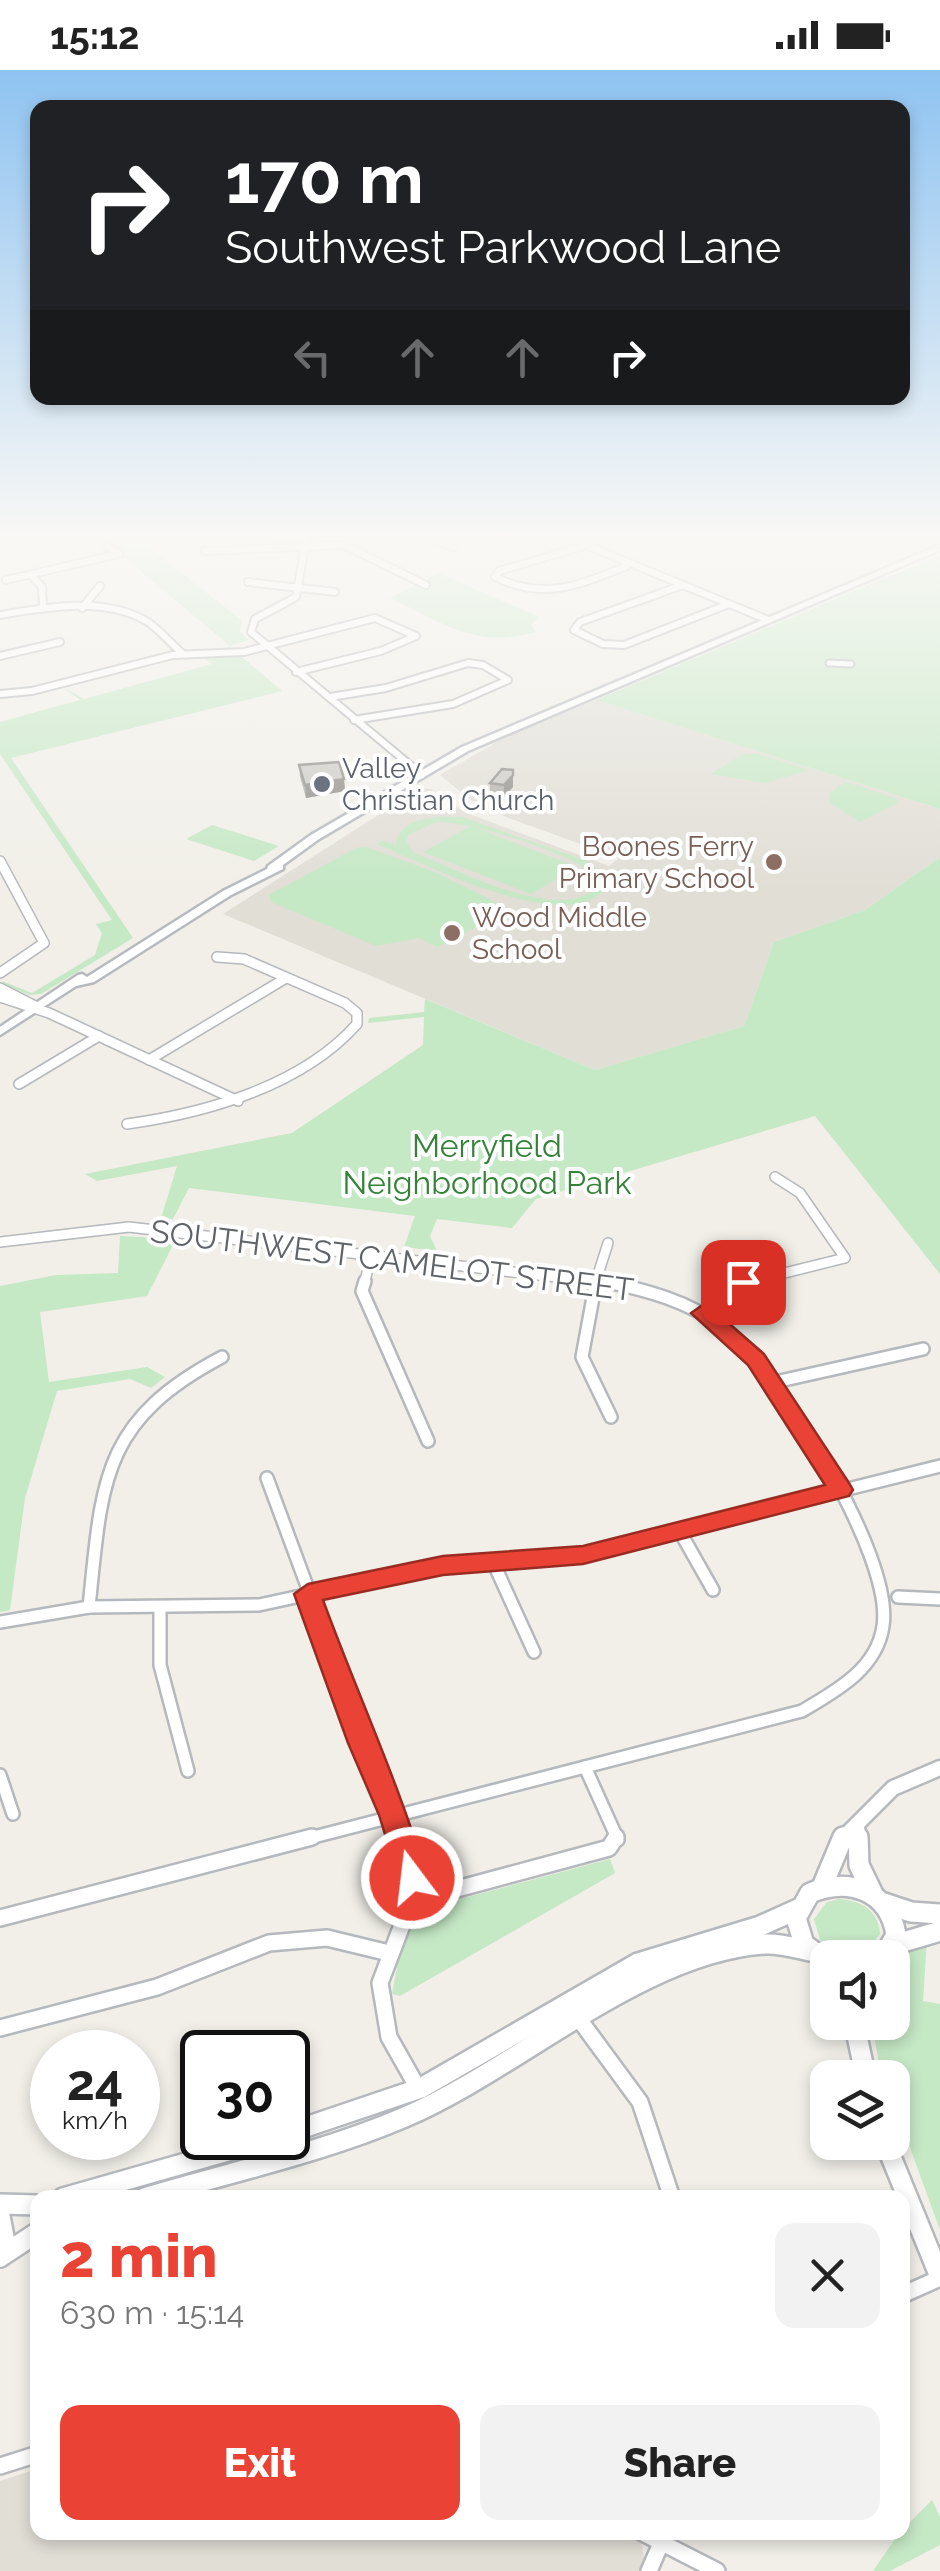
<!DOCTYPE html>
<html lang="en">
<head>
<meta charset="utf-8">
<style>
  body { margin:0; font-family:Raleway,sans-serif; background:#f2f2f2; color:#222; height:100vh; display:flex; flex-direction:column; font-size:38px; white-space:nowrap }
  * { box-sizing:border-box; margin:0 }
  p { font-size:32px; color:#767676 }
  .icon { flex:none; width:55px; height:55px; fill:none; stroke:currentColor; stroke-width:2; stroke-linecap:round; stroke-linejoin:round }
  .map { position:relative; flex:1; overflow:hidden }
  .sheet { position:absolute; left:30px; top:2120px; width:880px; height:350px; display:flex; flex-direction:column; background:#fff; border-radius:20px; box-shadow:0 5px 15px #0003 }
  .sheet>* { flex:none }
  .banner { position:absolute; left:30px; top:30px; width:880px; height:305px; border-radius:20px; box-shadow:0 5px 15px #0003; background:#202124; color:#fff; overflow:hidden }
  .buttons { position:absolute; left:810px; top:1870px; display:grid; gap:20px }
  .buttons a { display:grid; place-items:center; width:100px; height:100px; border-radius:20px; background:#fff; box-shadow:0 5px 15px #0003; font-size:50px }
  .speed { position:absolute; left:30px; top:1960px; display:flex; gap:20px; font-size:50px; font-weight:700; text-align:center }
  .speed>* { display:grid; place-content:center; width:130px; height:130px; border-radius:50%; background:#fff; box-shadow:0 5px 15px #0003; line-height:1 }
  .speed small { font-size:25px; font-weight:400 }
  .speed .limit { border:5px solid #111; border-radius:15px; background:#fff; color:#111 }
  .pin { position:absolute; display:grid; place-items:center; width:85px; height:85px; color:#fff; margin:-42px; border-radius:20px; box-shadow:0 5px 15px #0006 }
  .me { position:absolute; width:110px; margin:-55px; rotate:345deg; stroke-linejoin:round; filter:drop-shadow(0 0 8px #0008) }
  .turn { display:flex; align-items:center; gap:35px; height:210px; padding:0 30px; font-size:45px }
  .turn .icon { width:130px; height:130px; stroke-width:2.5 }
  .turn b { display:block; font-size:70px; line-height:85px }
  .lanes { display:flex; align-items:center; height:95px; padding:0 30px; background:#0003; justify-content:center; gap:50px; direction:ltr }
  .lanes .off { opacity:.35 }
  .round { display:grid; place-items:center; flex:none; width:105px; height:105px; border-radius:20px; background:#f2f2f2 }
  .headline { display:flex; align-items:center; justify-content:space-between; height:170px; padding:0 30px }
  h1 { font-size:60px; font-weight:800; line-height:75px; color:#ea4335 }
  .action { display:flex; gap:20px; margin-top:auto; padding:20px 30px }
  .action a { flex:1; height:115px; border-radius:20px; background:#ea4335; color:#fff; font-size:40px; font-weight:800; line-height:115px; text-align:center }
  .action a+a { background:#f2f2f2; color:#222 }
  .status { display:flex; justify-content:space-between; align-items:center; height:70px; padding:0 50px; background:#fff; direction:ltr }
  .status svg { height:28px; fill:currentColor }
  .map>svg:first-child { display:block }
  .education { fill:#e1ded6 }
  .green { fill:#c5e8c5; fill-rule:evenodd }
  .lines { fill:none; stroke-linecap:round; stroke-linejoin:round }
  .pedestrian-casing { stroke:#b5b8bc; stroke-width:9 }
  .minor-far3-casing { stroke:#b5b8bc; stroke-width:10 }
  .minor-far2-casing { stroke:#b5b8bc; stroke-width:12 }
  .minor-far1-casing { stroke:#b5b8bc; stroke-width:16 }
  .minor-casing { stroke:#b5b8bc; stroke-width:20 }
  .tertiary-far1-casing { stroke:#b5b8bc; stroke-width:19 }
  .tertiary-casing { stroke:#b5b8bc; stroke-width:24 }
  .secondary-casing { stroke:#b6babf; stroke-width:5 }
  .pedestrian { stroke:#fff; stroke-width:5 }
  .minor-far3 { stroke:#fff; stroke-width:6 }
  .minor-far2 { stroke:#fff; stroke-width:9 }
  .minor-far1 { stroke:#fff; stroke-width:11 }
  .minor { stroke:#fff; stroke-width:15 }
  .tertiary-far1 { stroke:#fff; stroke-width:14 }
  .tertiary { stroke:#fff; stroke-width:19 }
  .secondary { fill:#fff; fill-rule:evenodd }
  .wall { fill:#afaea9 }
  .shaded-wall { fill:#8f8d8a }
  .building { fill:#cccac5; stroke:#8f8d8a; stroke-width:2.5 }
  .route { fill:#ea4335; stroke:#982c22; stroke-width:2.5 }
  .worship-dot { fill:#6b7280; stroke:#fff; stroke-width:4 }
  .education-dot { fill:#8d6e63; stroke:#fff; stroke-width:4 }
  .labels { text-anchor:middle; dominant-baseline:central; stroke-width:8; stroke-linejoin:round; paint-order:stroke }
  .far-worship-label { font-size:28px; fill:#5b616d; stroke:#fff; text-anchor:start }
  .far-education-label { font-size:28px; fill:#785e54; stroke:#fff; text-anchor:end }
  .park-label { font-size:32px; fill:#348238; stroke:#fff }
  .street-label { font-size:32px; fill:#5f6368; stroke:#fff }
</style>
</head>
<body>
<div class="status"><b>15:12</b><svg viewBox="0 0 49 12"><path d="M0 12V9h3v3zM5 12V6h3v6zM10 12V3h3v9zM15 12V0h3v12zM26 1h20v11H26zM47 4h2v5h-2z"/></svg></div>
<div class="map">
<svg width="940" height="2501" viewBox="0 0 940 2501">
  <rect width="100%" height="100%" fill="#f1efe8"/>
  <!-- education -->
  <g class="education">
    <path d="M 596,630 L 940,739 L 940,787 L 865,840 L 774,872 L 744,956 L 595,1000 L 223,844 L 419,719 L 431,719 L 464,742 L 609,796 L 619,788 L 506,747 L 468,728 L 440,705 L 507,666 Z"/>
    <path d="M 37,2399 L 38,2462 L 613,2462 L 631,2465 L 642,2475 L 644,2488 L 641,2501 L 0,2501 L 0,2411 Z"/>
  </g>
  <!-- green -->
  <g class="green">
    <path d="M 103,470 L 141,470 L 242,551 L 240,561 L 248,570 L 230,576 L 234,580 L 214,581 L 230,576 Z"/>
    <path d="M 940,485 L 940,739 L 596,630 Z"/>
    <path d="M 438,503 L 539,547 L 531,555 L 536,562 C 475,579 443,553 390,528 Z"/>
    <path d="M 241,586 L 282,621 L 11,688 L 133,868 L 41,924 L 29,925 L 3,914 L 2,911 L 32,923 L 95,885 L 102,863 L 96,854 L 112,850 L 0,684 L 0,652 L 80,630 L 63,617 L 84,629 L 212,594 L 203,587 Z"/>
    <path d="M 742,684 L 758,684 L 810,700 L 765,713 L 711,704 Z"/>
    <path d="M 845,712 L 895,728 L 898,733 L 860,752 L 829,732 L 829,724 Z"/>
    <path d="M 462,747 L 587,791 L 607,806 L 608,815 C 571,871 425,793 376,774 L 382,771 L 396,775 C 398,746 440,746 462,747 ZM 436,752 C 466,750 579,785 597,807 L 598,814 C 567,859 453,798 413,782 L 406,771 L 408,765 Z"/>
    <path d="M 212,755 L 279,776 L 254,791 L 186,769 Z"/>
    <path d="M 471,756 L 577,797 L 531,824 L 423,782 Z"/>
    <path d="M 367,777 L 437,803 L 505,837 L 506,842 L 437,877 L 419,868 L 376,876 L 271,832 L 269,825 L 356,778 Z"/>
    <path d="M 940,787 L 940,1204 L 815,1046 L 536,1129 L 512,1158 L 437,1149 L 430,1166 L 437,1181 L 404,1177 L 415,1146 L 189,1118 L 173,1149 L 161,1148 L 177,1096 L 97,1111 L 85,1104 L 292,1063 L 423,975 L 424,947 L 368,953 L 369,948 L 424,942 L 425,929 L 595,1000 L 744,956 L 774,872 L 865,840 Z"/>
    <path d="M 120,1166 L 176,1169 L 147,1226 L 40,1242 L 49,1312 L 147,1297 L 165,1307 L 151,1318 L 130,1309 L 57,1321 L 25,1428 L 10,1540 L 0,1542 L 0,1216 L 56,1205 L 118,1203 Z"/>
    <path d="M 610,1789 L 615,1803 L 400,1926 L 392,1924 L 399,1886 L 422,1834 L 460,1829 Z"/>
    <path d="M 839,1829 C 862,1831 878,1840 880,1864 L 867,1881 L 842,1884 L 820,1870 L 814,1849 L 827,1832 Z"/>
    <path d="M 927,1868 L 923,1931 L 940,1934 L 940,2160 L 900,2050 L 892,2008 L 881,2006 L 872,1953 L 892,1952 L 893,1890 Z"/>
    <path d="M 932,2430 L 940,2447 L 940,2475 L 890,2501 L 873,2501 L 899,2463 Z"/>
  </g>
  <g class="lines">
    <!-- pedestrian casing -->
    <g class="pedestrian-casing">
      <path id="pedestrian" d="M 829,593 L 851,594"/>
    </g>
    <!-- minor-far3 casing -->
    <g class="minor-far3-casing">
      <g id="minor-far3">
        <path d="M 306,470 L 296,527 L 255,549 L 251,562 L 422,705"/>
        <path d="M 433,470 L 454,477"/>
        <path d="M 574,470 L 768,550"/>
        <path d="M 587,475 L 499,501 L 495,507 C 544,531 579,515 627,496"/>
        <path d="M 205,481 L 344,475 L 426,515"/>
        <path d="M 32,506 L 42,517 L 43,537"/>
        <path d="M 6,510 L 119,484 L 107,476"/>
        <path d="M 248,512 L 335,522"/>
        <path d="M 683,515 L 580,552 L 574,560 L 603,574 L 624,575 L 729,534"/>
        <path d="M 82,538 L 100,516"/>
        <path d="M 0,545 C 46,537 106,526 148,552 C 161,561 171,574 183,584"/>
        <path d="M 0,586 L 60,572"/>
        <path d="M 0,624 L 32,621 L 173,585 L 244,582 L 375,548 L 416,566 L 381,581 L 296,602"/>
        <path d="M 330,627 L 386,618 L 468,593 L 483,595 L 508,610 L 453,634 L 354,650"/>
      </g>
    </g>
    <!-- minor-far2 casing -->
    <g class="minor-far2-casing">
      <g id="minor-far2">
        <path d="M 0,791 L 44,873 L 0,903"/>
        <path d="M 0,918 L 37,937"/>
        <path d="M 0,927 L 49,943 L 238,1031"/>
        <path d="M 149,990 L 286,908"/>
        <path d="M 19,1014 L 99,966"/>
        <path d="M 127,1054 C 206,1043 302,1016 357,954 L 357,943 L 345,933 L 244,889 L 217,887"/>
        <path d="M 0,1172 L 129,1157 L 615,1214"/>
        <path d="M 364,1214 L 372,1184"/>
        <path d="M 595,1214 L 608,1173"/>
        <path d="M 740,1214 L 845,1188 L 800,1123 L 775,1107"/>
      </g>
    </g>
    <!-- minor-far1 casing -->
    <g class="minor-far1-casing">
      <g id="minor-far1">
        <path d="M 365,1211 L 362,1221 L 428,1371"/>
        <path d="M 596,1211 L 582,1287 L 611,1347"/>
        <path d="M 702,1243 L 745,1211"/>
        <path d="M 771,1313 L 923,1279"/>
        <path d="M 267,1408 L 401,1770"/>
        <path d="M 679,1460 L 713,1520"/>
        <path d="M 493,1492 L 534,1582"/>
        <path d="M 898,1527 L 940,1529"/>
        <path d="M 89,1537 C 102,1411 101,1351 222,1287"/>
        <path d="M 160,1537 L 160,1595 L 188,1701"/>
        <path d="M 0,1552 L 89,1537 L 259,1535 L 443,1495 L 583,1485 L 940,1396"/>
        <path d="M 585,1697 L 618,1770"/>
        <path d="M 0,1705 L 13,1744"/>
        <path d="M 302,1770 L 802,1641 C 836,1621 877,1599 883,1556 C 894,1486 778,1301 724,1258 C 689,1231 646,1220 603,1211"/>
      </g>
    </g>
    <!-- minor casing -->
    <g class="minor-casing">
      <g id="minor">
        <path d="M 400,1767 L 415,1821 L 380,1913 L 389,1967 L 419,2020"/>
        <path d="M 415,1821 L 457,1819 L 609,1778 L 616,1767"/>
        <path d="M 0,1848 L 312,1767"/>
        <path d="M 576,1945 L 640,2032 L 672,2128"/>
        <path d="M 0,1958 L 157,1917 L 269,1873 L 327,1868 L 389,1883"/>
        <path d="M 902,2225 L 940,2208"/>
        <path d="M 0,2396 L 38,2384"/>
        <path d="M 641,2462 L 717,2501"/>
        <path d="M 649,2501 L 666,2462"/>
      </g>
    </g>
    <!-- tertiary-far1 casing -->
    <g class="tertiary-far1-casing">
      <g id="tertiary-far1">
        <path d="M 857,1755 L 858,1770"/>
        <path d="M 841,1770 L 893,1718 L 940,1698"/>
      </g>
    </g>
    <!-- tertiary casing -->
    <g class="tertiary-casing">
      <g id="tertiary">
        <path d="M 858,1767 L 859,1795 L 873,1824"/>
        <path d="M 822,1817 L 843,1767"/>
        <path d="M 884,1833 L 911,1842 L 940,1844"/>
        <path d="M 893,1875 L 940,1861"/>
        <path d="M 828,1892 L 804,1874 L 796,1848 L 810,1823 C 849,1807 889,1820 896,1865 L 883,1888"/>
        <path d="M 854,1952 L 866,2008"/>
        <path d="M 288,2063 L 421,2018 L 638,1893 L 760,1856 L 798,1839"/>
        <path d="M 885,2072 L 940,2207"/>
        <path d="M 63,2128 L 273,2068"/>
        <path d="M 144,2128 C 231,2102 321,2083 405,2047 C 518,1999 641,1882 765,1874 C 779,1873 796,1878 810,1881"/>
        <path d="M 0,2134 L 38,2135"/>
        <path d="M 0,2146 L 4,2167 L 0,2187"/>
        <path d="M 0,2187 L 38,2162"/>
      </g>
    </g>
    <!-- secondary casing -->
    <g class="secondary-casing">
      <path id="secondary" d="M 940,475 L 940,480 L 468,681 L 319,769 L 283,795 L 283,799 L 231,825 L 94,912 L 76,916 L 0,965 L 0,957 L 78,905 L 82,904 L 87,907 L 223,821 L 267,799 L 268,796 L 311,765 L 462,677 Z"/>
    </g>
    <!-- pedestrian -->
    <use href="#pedestrian" class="pedestrian"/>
    <!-- minor-far3 -->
    <use href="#minor-far3" class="minor-far3"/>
    <!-- minor-far2 -->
    <use href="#minor-far2" class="minor-far2"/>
    <!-- minor-far1 -->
    <use href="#minor-far1" class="minor-far1"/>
    <!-- minor -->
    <use href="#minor" class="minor"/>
    <!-- tertiary-far1 -->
    <use href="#tertiary-far1" class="tertiary-far1"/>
    <!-- tertiary -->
    <use href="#tertiary" class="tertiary"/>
    <!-- secondary -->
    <use href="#secondary" class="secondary"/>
  </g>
  <!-- wall -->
  <g class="wall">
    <path d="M 299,695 L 344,709 L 345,721 L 306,728 L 300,707 Z"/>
    <path d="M 513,700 L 513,717 L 504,727 L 490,725 L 490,713 Z"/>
  </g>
  <!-- shaded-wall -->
  <g class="shaded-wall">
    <path d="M 513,705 L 513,717 L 504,727 L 504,715 Z"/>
    <path d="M 344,709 L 345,721 L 306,728 L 305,715 Z"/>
  </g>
  <!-- building -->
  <g class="building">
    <path d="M 339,692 L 344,709 L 305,715 L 299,695 Z"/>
    <path d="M 502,699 L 513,700 L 513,705 L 504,715 L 490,713 Z"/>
  </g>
  <!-- sky -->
  <linearGradient id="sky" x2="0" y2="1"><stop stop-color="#8fc3f1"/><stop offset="0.57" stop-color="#f9f8f5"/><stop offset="1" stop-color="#f9f8f5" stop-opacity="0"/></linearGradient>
  <rect width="940" height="820" fill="url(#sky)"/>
  <!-- route -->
  <path class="route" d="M 743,1206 L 751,1208 L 751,1217 L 717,1243 L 764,1284 L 849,1413 L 853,1420 L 849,1426 L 583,1494 L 443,1505 L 323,1530 C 357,1623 399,1713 427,1808 L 422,1816 L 412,1820 L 401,1816 L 379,1745 L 348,1673 L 294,1524 L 308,1514 L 443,1486 L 583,1476 L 825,1415 L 748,1295 L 691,1243 Z"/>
  <!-- markers -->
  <circle class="worship-dot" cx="322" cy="714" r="10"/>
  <g class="education-dot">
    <circle cx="774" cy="792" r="10"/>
    <circle cx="452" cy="863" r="10"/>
  </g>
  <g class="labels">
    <!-- far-worship labels -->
    <g class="far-worship-label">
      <text x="342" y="698">Valley<tspan x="342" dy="32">Christian Church</tspan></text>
    </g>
    <!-- far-education labels -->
    <g class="far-education-label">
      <text x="754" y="776">Boones Ferry<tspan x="754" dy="32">Primary School</tspan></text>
      <text x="472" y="847" text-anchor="start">Wood Middle<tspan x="472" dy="32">School</tspan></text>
    </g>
    <!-- park labels -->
    <g class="park-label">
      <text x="487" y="1075">Merryfield<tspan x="487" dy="37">Neighborhood Park</tspan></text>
    </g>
    <!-- street labels -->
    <g class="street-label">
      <text transform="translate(392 1190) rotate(7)">SOUTHWEST CAMELOT STREET</text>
    </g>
  </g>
</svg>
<div class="buttons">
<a><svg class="icon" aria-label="sound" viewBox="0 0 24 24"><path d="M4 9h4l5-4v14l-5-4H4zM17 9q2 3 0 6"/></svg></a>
<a><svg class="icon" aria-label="layers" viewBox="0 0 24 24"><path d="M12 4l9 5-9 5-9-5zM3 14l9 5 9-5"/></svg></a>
</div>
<div class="speed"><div>24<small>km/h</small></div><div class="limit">30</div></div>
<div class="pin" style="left:743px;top:1212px;background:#d93025"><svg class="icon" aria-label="arrive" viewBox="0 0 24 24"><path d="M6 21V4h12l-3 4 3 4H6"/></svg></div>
<svg class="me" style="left:412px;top:1808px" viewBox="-20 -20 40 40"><circle r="17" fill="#ea4335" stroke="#fff" stroke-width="3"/><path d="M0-11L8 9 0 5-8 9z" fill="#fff"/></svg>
<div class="banner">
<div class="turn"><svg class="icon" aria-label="right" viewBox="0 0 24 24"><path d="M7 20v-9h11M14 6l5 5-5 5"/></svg><div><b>170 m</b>Southwest Parkwood Lane</div></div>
<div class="lanes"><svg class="icon off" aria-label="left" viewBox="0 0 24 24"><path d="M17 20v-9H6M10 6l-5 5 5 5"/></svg><svg class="icon off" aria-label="ahead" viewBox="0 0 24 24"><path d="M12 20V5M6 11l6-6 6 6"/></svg><svg class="icon off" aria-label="ahead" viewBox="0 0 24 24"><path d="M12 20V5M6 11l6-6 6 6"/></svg><svg class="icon" aria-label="right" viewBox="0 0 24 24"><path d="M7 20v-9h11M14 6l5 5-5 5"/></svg></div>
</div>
<section class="sheet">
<div class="headline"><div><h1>2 min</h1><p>630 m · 15:14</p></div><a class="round"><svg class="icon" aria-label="close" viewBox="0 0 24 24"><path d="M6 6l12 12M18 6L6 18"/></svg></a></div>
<div class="action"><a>Exit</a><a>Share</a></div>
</section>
</div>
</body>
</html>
